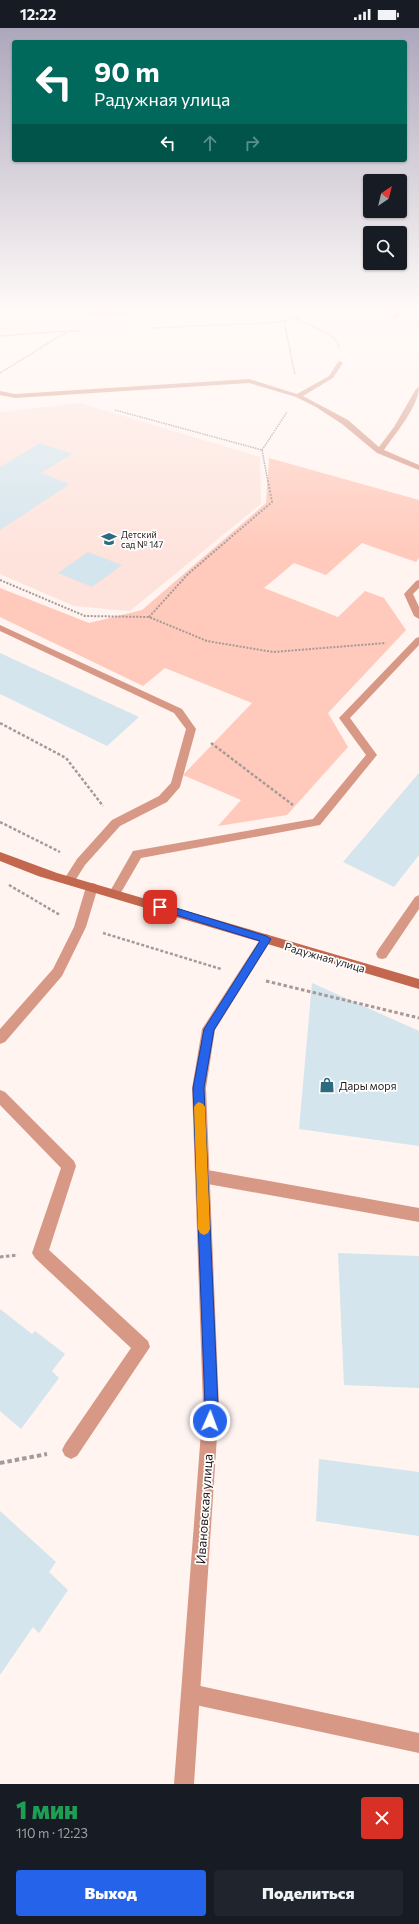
<!DOCTYPE html>
<html lang="ru">
<head>
<meta charset="utf-8">
<style>
  body { margin:0; font-family:Commissioner,sans-serif; background:#20242c; color:#f1f3f6; height:100vh; display:flex; flex-direction:column; font-size:15px; white-space:nowrap }
  * { box-sizing:border-box; margin:0 }
  p { font-size:13px; color:#9ea1a6 }
  .icon { flex:none; width:22px; height:22px; fill:none; stroke:currentColor; stroke-width:2; stroke-linecap:round; stroke-linejoin:round }
  .map { position:relative; height:1756px; overflow:hidden }
  .details { display:flex; flex-direction:column; background:#171b24; flex:1 }
  .details>* { flex:none }
  .guide { position:absolute; left:12px; top:12px; width:395px; height:122px; border-radius:4px; box-shadow:0 1px 3px #0004; background:#00695c; color:#fff; overflow:hidden }
  .needle { width:26px; rotate:35deg }
  .buttons { position:absolute; left:363px; top:146px; display:grid; gap:8px }
  .buttons a { display:grid; place-items:center; width:44px; height:44px; border-radius:4px; background:#171b24; box-shadow:0 1px 3px #0004; font-size:20px }
  .pin { position:absolute; display:grid; place-items:center; width:34px; height:34px; color:#fff; margin:-17px; border-radius:8px; box-shadow:0 2px 6px #0006 }
  .me { position:absolute; width:44px; margin:-22px; rotate:2deg; stroke-linejoin:round; filter:drop-shadow(0 0 3px #0008) }
  .turn { display:flex; align-items:center; gap:14px; height:84px; padding:0 16px; font-size:18px }
  .turn .icon { width:52px; height:52px; stroke-width:2.5 }
  .turn b { display:block; font-size:28px; line-height:34px }
  .lanes { display:flex; align-items:center; height:38px; padding:0 16px; background:#0003; justify-content:center; gap:20px; direction:ltr }
  .lanes .off { opacity:.35 }
  .round { display:grid; place-items:center; flex:none; width:42px; height:42px; border-radius:4px; background:#20242c }
  .headline { display:flex; align-items:center; justify-content:space-between; height:68px; padding:0 16px }
  h1 { font-size:24px; font-weight:800; line-height:30px; color:#1e9e55 }
  .button { display:flex; gap:8px; margin-top:auto; padding:8px 16px }
  .button a { flex:1; height:46px; border-radius:4px; background:#2563eb; color:#fff; font-size:16px; font-weight:800; line-height:46px; text-align:center }
  .button a+a { background:#20242c; color:#f1f3f6 }
  .status { display:flex; justify-content:space-between; align-items:center; height:28px; padding:0 20px; background:#171b24; direction:ltr }
  .status svg { height:11px; fill:currentColor }
  .map>svg:first-child { display:block }
  .built { fill:#fee3dc }
  .green { fill:#ffc9bb }
  .building { fill:#d4e5ed }
  .lines { fill:none; stroke-linecap:round; stroke-linejoin:round }
  .path-far4 { stroke:#a49b98; stroke-width:1.5; stroke-dasharray:1.5 1; stroke-linecap:butt }
  .path-far3 { stroke:#a49b98; stroke-width:2; stroke-dasharray:2 1.5; stroke-linecap:butt }
  .path-far2 { stroke:#a49b98; stroke-width:2.5; stroke-dasharray:3 2; stroke-linecap:butt }
  .path-far1 { stroke:#a49b98; stroke-width:3; stroke-dasharray:3.5 2.5; stroke-linecap:butt }
  .path { stroke:#a49b98; stroke-width:4; stroke-dasharray:4.5 3; stroke-linecap:butt }
  .lane { fill:#d89886; fill-rule:evenodd }
  .street { fill:#d89886; fill-rule:evenodd }
  .secondary { fill:#c4674f; fill-rule:evenodd }
  .route { fill:#2563eb; stroke:#184099 }
  .slow { fill:#f59e0b }
  .labels { text-anchor:middle; dominant-baseline:central; stroke-width:3.5; stroke-linejoin:round; paint-order:stroke }
  .far-poi-label { font-size:9px; fill:#211a19; stroke:#fff; text-anchor:start }
  .street-label { font-size:11px; fill:#211a19; stroke:#fff }
  .poi-label { font-size:11px; fill:#211a19; stroke:#fff; text-anchor:start }
  .near-street-label { font-size:13px; fill:#211a19; stroke:#fff }
</style>
</head>
<body>
<div class="status"><b>12:22</b><svg viewBox="0 0 49 12"><path d="M0 12V9h3v3zM5 12V6h3v6zM10 12V3h3v9zM15 12V0h3v12zM26 1h20v11H26zM47 4h2v5h-2z"/></svg></div>
<div class="map">
<svg width="419" height="1756" viewBox="0 0 419 1756">
  <rect width="100%" height="100%" fill="#fff4f0"/>
  <!-- built -->
  <g class="built">
    <path d="M 0,283 L 275,283 L 0,303 Z"/>
    <path d="M 313,283 L 419,283 L 419,301 L 308,293 Z"/>
    <path d="M 80,375 L 260,429 L 261,476 L 130,583 L 74,578 L 0,546 L 0,384 Z"/>
  </g>
  <!-- green -->
  <path class="green" d="M 269,430 L 419,472 L 419,530 L 416,534 L 362,515 L 326,547 L 294,535 L 264,560 L 338,589 L 365,563 L 384,570 L 406,602 L 328,685 L 348,719 L 287,787 L 218,798 L 241,772 L 183,747 L 252,675 L 165,640 L 143,658 L 0,589 L 0,560 L 89,595 L 142,582 L 266,475 Z"/>
  <!-- building -->
  <g class="building">
    <path d="M 40,415 L 72,426 L 41,445 L 70,456 L 0,502 L 0,439 Z"/>
    <path d="M 88,524 L 122,537 L 92,559 L 58,545 Z"/>
    <path d="M 0,625 L 102,672 L 139,689 L 107,718 L 0,666 Z"/>
    <path d="M 419,745 L 419,827 L 394,859 L 343,834 Z"/>
    <path d="M 312,955 L 419,1003 L 419,1118 L 299,1101 Z"/>
    <path d="M 338,1225 L 419,1228 L 419,1360 L 344,1357 Z"/>
    <path d="M 0,1281 L 32,1306 L 35,1303 L 65,1326 L 52,1343 L 59,1350 L 21,1401 L 0,1383 Z"/>
    <path d="M 319,1431 L 419,1444 L 419,1508 L 316,1493 Z"/>
    <path d="M 0,1483 L 56,1534 L 49,1544 L 68,1562 L 39,1605 L 33,1599 L 0,1647 Z"/>
  </g>
  <g class="lines">
    <!-- path-far4 -->
    <g class="path-far4">
      <path d="M 294,283 L 297,291"/>
      <path d="M 284,293 L 295,347"/>
      <path d="M 151,300 L 269,295 L 297,291 L 331,307 L 337,313 L 339,319"/>
      <path d="M 0,308 L 67,303"/>
      <path d="M 0,345 L 68,303 L 80,303"/>
      <path d="M 115,382 L 262,422 L 268,454"/>
      <path d="M 262,422 L 287,384"/>
    </g>
    <!-- path-far3 -->
    <g class="path-far3">
      <path d="M 0,552 L 85,588 L 149,589 L 207,613 L 273,624 L 386,615"/>
      <path d="M 149,589 L 188,546 L 272,474 L 268,453"/>
    </g>
    <!-- path-far2 -->
    <g class="path-far2">
      <path d="M 0,695 L 66,730 L 103,778"/>
      <path d="M 211,715 L 293,777"/>
      <path d="M 0,794 L 60,824"/>
      <path d="M 9,857 L 60,887"/>
      <path d="M 103,905 L 221,941"/>
    </g>
    <!-- path-far1 -->
    <g class="path-far1">
      <path d="M 266,953 L 419,990"/>
      <path d="M 0,1229 L 18,1227"/>
    </g>
    <!-- path -->
    <path class="path" d="M 0,1435 L 47,1426"/>
    <!-- lane -->
    <g class="lane">
      <path d="M 115,283 L 143,283 L 140,285 L 91,288 L 88,286 L 91,284 Z"/>
      <path d="M 395,283 L 401,283 L 398,290 L 395,292 L 392,290 Z"/>
      <path d="M 340,333 L 343,335 L 333,350 L 303,368 L 348,392 L 379,419 L 394,399 L 416,361 L 419,359 C 419,378 395,406 384,422 L 419,437 L 419,442 L 377,425 L 342,396 L 316,379 L 296,369 L 249,355 L 15,370 L 0,367 L 0,363 L 15,366 L 249,351 L 297,366 L 329,348 L 338,334 Z"/>
      <path d="M 419,552 L 419,560 L 413,566 L 419,579 L 419,591 L 414,588 L 404,566 L 416,553 Z"/>
      <path d="M 0,597 L 182,681 L 196,701 L 180,759 L 167,774 L 120,798 L 85,837 L 73,856 L 65,856 L 63,853 L 77,831 L 112,792 L 159,768 L 171,755 L 186,701 L 174,685 L 0,603 Z"/>
      <path d="M 419,609 L 419,617 L 350,690 L 377,727 L 320,797 L 141,830 L 119,868 L 111,868 L 109,865 L 133,823 L 313,791 L 366,727 L 339,690 L 416,610 Z"/>
      <path d="M 92,855 L 96,856 L 98,859 L 86,899 L 62,948 L 5,1014 L 0,1016 L 0,1001 L 53,941 L 74,899 L 86,859 L 88,856 Z"/>
      <path d="M 419,867 L 419,881 L 386,930 L 382,931 L 378,930 L 376,926 L 378,922 L 415,869 Z"/>
      <path d="M 0,1062 L 5,1064 L 74,1133 L 76,1138 L 49,1222 L 148,1313 L 150,1319 L 77,1428 L 71,1431 L 65,1428 L 62,1422 L 65,1416 L 131,1320 L 35,1230 L 32,1225 L 61,1140 L 0,1077 Z"/>
      <path d="M 202,1141 L 419,1180 L 419,1194 L 202,1155 L 197,1153 L 195,1148 L 197,1143 Z"/>
      <path d="M 191,1656 L 419,1705 L 419,1725 L 191,1676 L 184,1673 L 181,1666 L 184,1659 Z"/>
    </g>
    <!-- street -->
    <path class="street" d="M 266,906 L 270,908 L 272,911 L 270,914 L 215,1002 L 206,1060 L 219,1378 L 194,1756 L 174,1756 L 203,1378 L 192,1060 L 202,1001 L 262,908 Z"/>
    <!-- secondary -->
    <path class="secondary" d="M 0,824 L 57,845 L 419,951 L 419,961 L 38,848 L 0,833 Z"/>
  </g>
  <!-- sky -->
  <linearGradient id="sky" x2="0" y2="1"><stop stop-color="#ada7bc"/><stop offset="0.53" stop-color="#fffaf8"/><stop offset="1" stop-color="#fffaf8" stop-opacity="0"/></linearGradient>
  <rect width="419" height="529" fill="url(#sky)"/>
  <!-- route -->
  <path class="route" d="M 160,875 L 266,908 L 271,911 L 214,1002 L 204,1060 L 218,1378 L 215,1398 L 210,1400 L 206,1398 L 204,1393 L 205,1378 L 193,1060 L 204,1001 L 260,913 L 157,881 L 157,876 Z"/>
  <!-- slow -->
  <path class="slow" d="M 199,1074 L 203,1076 L 205,1079 L 210,1201 L 208,1205 L 204,1207 L 200,1205 L 198,1201 L 194,1079 L 196,1076 Z"/>
  <!-- icons -->
  <defs>
    <g id="school-bare" transform="scale(1.2)"><path d="M0-5L7-2L0 1L-7-2ZM-4 1L0 2.5L4 1V4Q0 6-4 4Z" fill="#2e6b81" stroke="#fff" stroke-width="2.5" paint-order="stroke"/></g>
    <g id="shop-bare" transform="scale(1.2)"><path d="M-5-2.5h2.3a2.7 3.5 0 0 1 5.4 0H5L5.5 6h-11ZM-1.5-2.5h3a1.5 2.3 0 0 0-3 0Z" fill="#2e6b81" stroke="#fff" stroke-width="2.5" paint-order="stroke"/></g>
  </defs>
  <g fill-rule="evenodd">
    <use href="#school-bare" x="109" y="511"/>
    <use href="#shop-bare" x="327" y="1057"/>
  </g>
  <g class="labels">
    <!-- far-poi labels -->
    <g class="far-poi-label">
      <text x="121" y="506">Детский<tspan x="121" dy="10">сад № 147</tspan></text>
    </g>
    <!-- street labels -->
    <g class="street-label">
      <text transform="translate(325 929) rotate(16)">Радужная улица</text>
    </g>
    <!-- poi labels -->
    <g class="poi-label">
      <text x="339" y="1057">Дары моря</text>
    </g>
    <!-- near-street labels -->
    <g class="near-street-label">
      <text transform="translate(204 1481) rotate(-86)">Ивановская улица</text>
    </g>
  </g>
</svg>
<div class="buttons">
<a><svg class="needle" viewBox="-14 -14 28 28"><path d="M0-13l5 13h-10z" fill="#e53935"/><path d="M0 13l5-13h-10z" fill="#9ea1a6"/></svg></a>
<a><svg class="icon" aria-label="search" viewBox="0 0 24 24"><circle cx="10" cy="10" r="6"/><path d="M15 15l6 6"/></svg></a>
</div>
<div class="pin" style="left:160px;top:879px;background:#d93025"><svg class="icon" aria-label="arrive" viewBox="0 0 24 24"><path d="M6 21V4h12l-3 4 3 4H6"/></svg></div>
<svg class="me" style="left:210px;top:1393px" viewBox="-20 -20 40 40"><circle r="17" fill="#2563eb" stroke="#fff" stroke-width="3"/><path d="M0-11L8 9 0 5-8 9z" fill="#fff"/></svg>
<div class="guide">
<div class="turn"><svg class="icon" aria-label="left" viewBox="0 0 24 24"><path d="M17 20v-9H6M10 6l-5 5 5 5"/></svg><div><b>90 m</b>Радужная улица</div></div>
<div class="lanes"><svg class="icon" aria-label="left" viewBox="0 0 24 24"><path d="M17 20v-9H6M10 6l-5 5 5 5"/></svg><svg class="icon off" aria-label="ahead" viewBox="0 0 24 24"><path d="M12 20V5M6 11l6-6 6 6"/></svg><svg class="icon off" aria-label="right" viewBox="0 0 24 24"><path d="M7 20v-9h11M14 6l5 5-5 5"/></svg></div>
</div>
</div>
<section class="details">
<div class="headline"><div><h1>1 мин</h1><p>110 m · 12:23</p></div><a class="round" style="background:#d93025;color:#fff"><svg class="icon" aria-label="close" viewBox="0 0 24 24"><path d="M6 6l12 12M18 6L6 18"/></svg></a></div>
<div class="button"><a>Выход</a><a>Поделиться</a></div>
</section>
</body>
</html>
